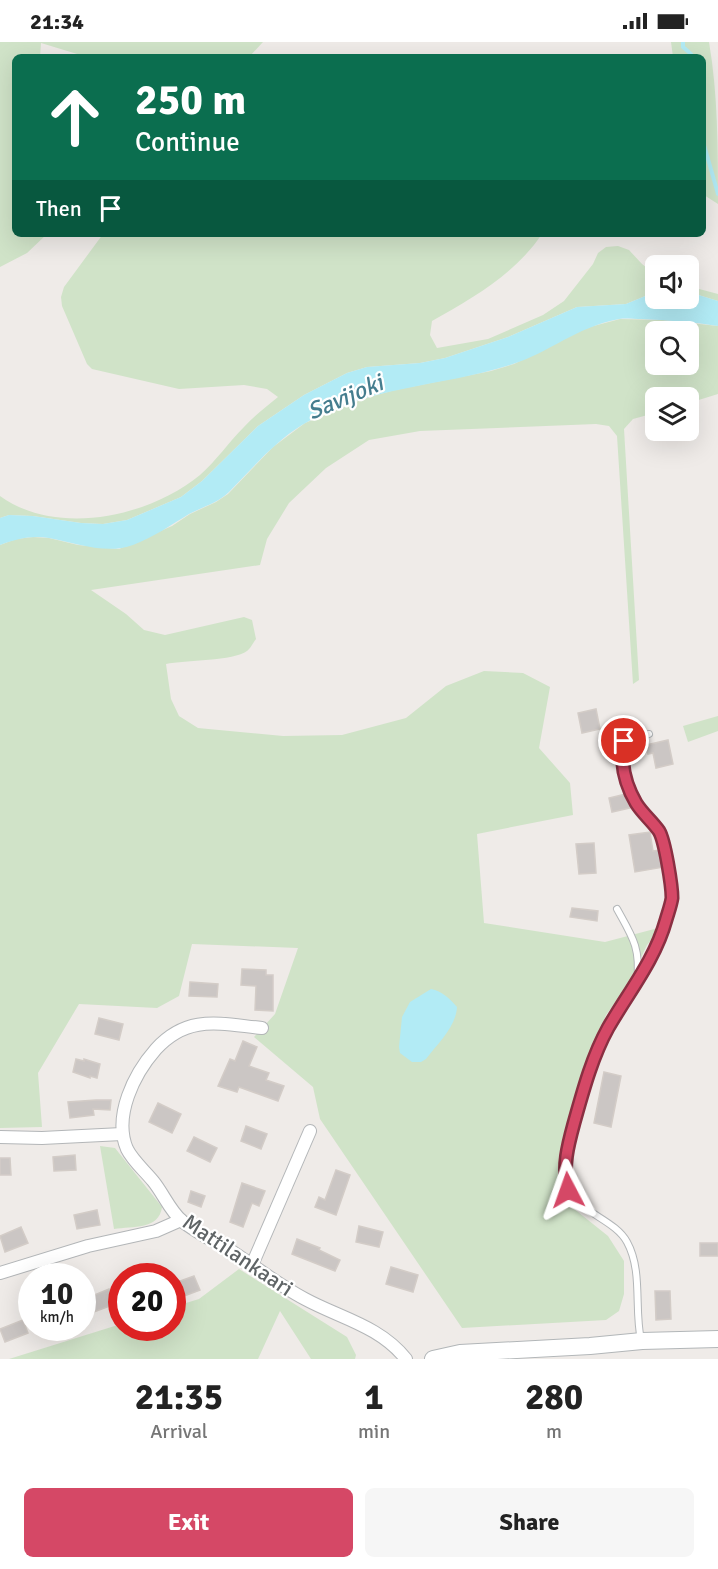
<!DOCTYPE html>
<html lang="en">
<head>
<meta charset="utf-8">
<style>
  body { margin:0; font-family:Signika,sans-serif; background:#f6f6f6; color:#222; height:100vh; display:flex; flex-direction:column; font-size:22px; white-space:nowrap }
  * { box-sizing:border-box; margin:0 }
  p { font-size:20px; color:#767676 }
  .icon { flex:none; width:33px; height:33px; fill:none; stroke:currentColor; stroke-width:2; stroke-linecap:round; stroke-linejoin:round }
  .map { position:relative; height:1317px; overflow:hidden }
  .side { display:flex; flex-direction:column; background:#fff; flex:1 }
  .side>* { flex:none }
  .top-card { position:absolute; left:12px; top:12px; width:694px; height:183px; border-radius:9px; box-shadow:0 6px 24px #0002; background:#0b6e4f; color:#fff; overflow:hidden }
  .buttons { position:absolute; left:645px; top:213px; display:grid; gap:12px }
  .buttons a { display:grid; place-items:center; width:54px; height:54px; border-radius:9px; background:#fff; box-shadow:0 6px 24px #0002; font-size:30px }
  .speed { position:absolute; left:18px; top:1221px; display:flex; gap:12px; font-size:30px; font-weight:700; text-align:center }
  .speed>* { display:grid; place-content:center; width:78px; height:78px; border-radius:50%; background:#fff; box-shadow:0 6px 24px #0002; line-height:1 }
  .speed small { font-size:15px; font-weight:400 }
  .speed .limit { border:9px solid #d22; background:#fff; color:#111 }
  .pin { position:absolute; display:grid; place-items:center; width:51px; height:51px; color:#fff; margin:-26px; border:3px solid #fff; border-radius:50%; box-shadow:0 2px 6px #0007 }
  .me { position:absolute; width:66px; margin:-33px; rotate:356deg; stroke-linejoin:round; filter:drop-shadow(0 0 4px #0008) }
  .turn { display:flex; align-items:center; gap:21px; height:126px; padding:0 24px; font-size:27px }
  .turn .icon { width:78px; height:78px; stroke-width:2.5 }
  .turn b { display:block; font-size:42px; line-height:51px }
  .then { display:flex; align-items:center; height:57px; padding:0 24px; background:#0003; gap:12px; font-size:22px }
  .eta { display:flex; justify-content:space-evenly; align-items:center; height:102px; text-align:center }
  .eta b { font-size:36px; font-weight:700; line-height:42px }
  .cta { display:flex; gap:12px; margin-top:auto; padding:12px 24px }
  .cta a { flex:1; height:69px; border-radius:9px; background:#d54866; color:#fff; font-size:24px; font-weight:700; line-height:69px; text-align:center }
  .cta a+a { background:#f6f6f6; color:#222 }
  .status { display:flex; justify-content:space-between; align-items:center; height:42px; padding:0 30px; background:#fff; direction:ltr }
  .status svg { height:16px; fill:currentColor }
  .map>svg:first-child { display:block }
  .green { fill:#d0e3c8; fill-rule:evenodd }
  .water { fill:#b2ebf5 }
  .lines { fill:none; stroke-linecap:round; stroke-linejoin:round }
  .stream { stroke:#b2ebf5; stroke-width:4 }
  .building { fill:#cbc6c4; stroke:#d3ccc7; stroke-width:1.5 }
  .lane-casing { stroke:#b3b6b8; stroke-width:8 }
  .street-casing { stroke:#b3b6b8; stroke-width:14 }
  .secondary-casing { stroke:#b2b6b8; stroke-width:18 }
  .lane { stroke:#fff; stroke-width:6 }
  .street { stroke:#fff; stroke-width:12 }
  .secondary { stroke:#fff; stroke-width:16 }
  .route-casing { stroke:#8a2f42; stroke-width:15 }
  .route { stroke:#d54866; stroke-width:10 }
  .labels { text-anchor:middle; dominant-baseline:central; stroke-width:4.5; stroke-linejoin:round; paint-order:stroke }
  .street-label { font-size:22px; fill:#5f6466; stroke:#fff }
  .water-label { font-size:24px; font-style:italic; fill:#457d8e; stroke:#fff }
</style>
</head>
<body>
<div class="status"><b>21:34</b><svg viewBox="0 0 49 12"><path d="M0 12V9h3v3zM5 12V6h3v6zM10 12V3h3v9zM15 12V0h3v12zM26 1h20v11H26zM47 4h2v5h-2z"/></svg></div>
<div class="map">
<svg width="718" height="1317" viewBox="0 0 718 1317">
  <rect width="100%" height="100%" fill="#efebe8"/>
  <!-- green -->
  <g class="green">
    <path d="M 0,0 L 263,0 L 249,15 L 87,15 L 41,1 L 40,15 L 15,15 L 15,192 L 47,192 L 27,211 L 0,225 Z"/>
    <path d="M 671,0 L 709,0 C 718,52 718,108 718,162 L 704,153 L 704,15 L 673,15 Z"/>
    <path d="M 103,192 L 542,192 C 515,232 473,256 432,279 L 430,293 L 437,306 L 488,297 L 543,273 L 564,259 L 593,222 L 598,211 L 606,205 L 618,204 L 629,208 L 642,222 L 655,232 L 655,250 L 626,262 L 577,265 L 508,295 L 445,316 L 420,321 L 367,325 L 347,331 L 304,353 L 258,384 L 202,439 L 181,455 L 127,478 L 103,482 L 81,481 L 33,474 L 9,473 L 0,476 L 0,454 C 57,495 149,475 200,433 C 216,419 229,400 244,385 C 254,374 266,365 278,355 L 267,347 L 244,343 L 179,347 L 92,327 L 87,322 L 62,264 L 61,255 L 64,245 Z"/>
    <path d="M 688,244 L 718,252 L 718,259 L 689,250 Z"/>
    <path d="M 620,277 L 663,278 L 718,284 L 718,352 L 689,361 L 688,356 L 656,356 L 655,371 L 633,377 L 624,387 L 639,638 L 633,642 L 617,394 L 609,384 L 596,382 L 420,389 L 369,398 L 326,426 L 289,461 L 267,497 L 260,523 L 91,548 L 126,572 L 144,588 L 165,593 L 244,575 L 252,578 L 256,597 C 253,601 250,607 247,609 C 234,619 185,618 166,622 L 171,657 L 179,674 L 198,686 L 283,694 L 342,693 L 406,676 L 446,644 L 484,629 L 523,631 L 550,645 L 539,706 L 570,741 L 573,773 L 477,792 L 484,881 L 605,900 L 662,885 L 647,903 L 628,943 L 606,973 L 565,1087 L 559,1131 L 568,1162 L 608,1194 L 624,1219 L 624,1252 L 619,1269 L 606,1278 L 462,1286 L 320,1077 L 313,1045 L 254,995 L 275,972 L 298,906 L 192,902 L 179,954 L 157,966 L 79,962 L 38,1031 L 42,1085 L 0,1086 L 0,503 L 16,497 L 33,495 L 49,496 L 78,503 L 119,507 L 172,484 L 190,472 L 216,460 L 228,452 L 273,405 L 305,381 L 366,356 L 395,348 L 491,329 L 514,322 L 586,286 ZM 656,290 L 688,290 L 688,322 L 656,322 Z"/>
    <path d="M 718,674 L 718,689 L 688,700 L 683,684 Z"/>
    <path d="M 100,1104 L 115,1106 L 162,1165 C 159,1188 133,1184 114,1187 Z"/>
    <path d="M 239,1227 L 347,1295 L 356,1313 L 355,1317 L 311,1317 L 280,1269 L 258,1317 L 9,1317 L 121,1282 L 122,1286 L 172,1286 L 173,1265 L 199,1257 Z"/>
  </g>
  <!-- water -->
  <g class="water">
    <path d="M 655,250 L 656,256 L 688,256 L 689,250 L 718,259 L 718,284 C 692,280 667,278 641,277 C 634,277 626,276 619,277 C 576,285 549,311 510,323 C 442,345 365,344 302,383 C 273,401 252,427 229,450 C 218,461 202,465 189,472 C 171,483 154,495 133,503 C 106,513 76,501 49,496 C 32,493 16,497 0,503 L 0,476 L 9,473 L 33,474 L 81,481 L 103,482 L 127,478 L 181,455 L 202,439 L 258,384 L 304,353 L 347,331 L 367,325 L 420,321 L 445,316 L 508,295 L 577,265 L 626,262 Z"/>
    <path d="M 431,947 C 442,949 450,957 457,965 C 456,985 438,1001 426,1017 L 421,1020 L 412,1020 L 400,1011 L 399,1005 L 402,975 L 410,960 Z"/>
  </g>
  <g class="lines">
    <!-- stream -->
    <g class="stream">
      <path d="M 683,0 L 683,5 L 691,12 L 690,15"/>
      <path d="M 704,103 L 718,152"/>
    </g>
  </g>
  <!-- building -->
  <g class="building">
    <path d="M 596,667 L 600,687 L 582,691 L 578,671 Z"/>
    <path d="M 668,698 L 673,722 L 656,726 L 653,711 L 648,712 L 646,703 Z"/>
    <path d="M 626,752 L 630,766 L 612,770 L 609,756 Z"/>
    <path d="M 650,790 L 653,809 L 660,808 L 664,825 L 635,830 L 629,793 Z"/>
    <path d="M 594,801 L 596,831 L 579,832 L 576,802 Z"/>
    <path d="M 572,866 L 598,869 L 597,879 L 570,875 Z"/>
    <path d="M 242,927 L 266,928 L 266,933 L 273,933 L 273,969 L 255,968 L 256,944 L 241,943 Z"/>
    <path d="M 190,940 L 218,942 L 217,955 L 189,954 Z"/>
    <path d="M 99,976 L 123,982 L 119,998 L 95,992 Z"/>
    <path d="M 243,999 L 257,1005 L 249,1024 L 269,1031 L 266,1038 L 284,1044 L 278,1059 L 239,1045 L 237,1050 L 218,1044 L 230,1017 L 235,1019 Z"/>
    <path d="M 76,1017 L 84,1019 L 84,1017 L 100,1022 L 97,1036 L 90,1034 L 90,1036 L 73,1030 Z"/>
    <path d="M 604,1030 L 621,1034 L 611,1085 L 594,1081 Z"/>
    <path d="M 96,1058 L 111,1058 L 110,1068 L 93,1067 L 94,1073 L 70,1076 L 68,1060 Z"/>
    <path d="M 158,1061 L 181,1072 L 172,1091 L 149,1080 Z"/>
    <path d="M 246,1084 L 267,1092 L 261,1107 L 241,1099 Z"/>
    <path d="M 194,1095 L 217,1106 L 210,1120 L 187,1109 Z"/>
    <path d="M 75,1113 L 76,1128 L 54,1129 L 53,1115 Z"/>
    <path d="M 0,1116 L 10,1116 L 11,1133 L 0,1133 Z"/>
    <path d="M 336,1128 L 350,1133 L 336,1173 L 315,1165 L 319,1155 L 325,1158 Z"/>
    <path d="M 242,1141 L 265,1149 L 259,1164 L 252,1161 L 243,1185 L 230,1180 Z"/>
    <path d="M 191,1149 L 205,1154 L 201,1165 L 188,1160 Z"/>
    <path d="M 97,1168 L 100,1183 L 77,1187 L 74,1173 Z"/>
    <path d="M 359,1184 L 383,1190 L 379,1205 L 356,1200 Z"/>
    <path d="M 21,1185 L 28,1201 L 5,1210 L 0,1194 Z"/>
    <path d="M 297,1197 L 320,1206 L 319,1208 L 340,1218 L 335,1229 L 292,1212 Z"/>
    <rect x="700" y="1201" width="18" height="13"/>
    <path d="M 391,1225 L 418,1233 L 413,1250 L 386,1242 Z"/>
    <path d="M 194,1234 L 200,1248 L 176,1257 L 172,1242 Z"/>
    <path d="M 109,1247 L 115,1262 L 91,1271 L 85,1257 Z"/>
    <path d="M 655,1249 L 670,1249 L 671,1277 L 656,1278 Z"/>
    <path d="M 23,1278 L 28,1291 L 5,1300 L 0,1287 Z"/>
  </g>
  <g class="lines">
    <!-- lane casing -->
    <g class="lane-casing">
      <g id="lane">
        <path d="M 617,867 C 632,894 641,906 637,939"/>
        <path d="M 641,1298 C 634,1267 643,1229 627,1200 C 613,1174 567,1169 565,1133 C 564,1115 570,1096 575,1079 C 586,1038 599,998 622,962 C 640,934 670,890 672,855 C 672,836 667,811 661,793 C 658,785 649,778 644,771 C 628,750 620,726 624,699 L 649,692"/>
      </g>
    </g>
    <!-- street casing -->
    <g class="street-casing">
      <g id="street">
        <path d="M 262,986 C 220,982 188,972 156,1007 C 134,1032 113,1074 127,1107 C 133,1119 144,1128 153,1139 C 163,1151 170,1169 182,1179 C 197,1191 216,1200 233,1210 C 257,1226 280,1244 305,1257 C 340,1276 380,1284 406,1317"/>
        <path d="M 0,1095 L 42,1096 L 122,1092"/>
        <path d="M 252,1223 L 310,1089"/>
        <path d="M 0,1231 L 88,1204 L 156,1189 L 181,1178"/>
      </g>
    </g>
    <!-- secondary casing -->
    <g class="secondary-casing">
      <path id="secondary" d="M 433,1317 L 460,1311 L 590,1304 L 642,1299 L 718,1297"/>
    </g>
    <!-- lane -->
    <use href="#lane" class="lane"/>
    <!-- street -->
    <use href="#street" class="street"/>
    <!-- secondary -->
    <use href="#secondary" class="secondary"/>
  </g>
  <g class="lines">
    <!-- route casing -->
    <g class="route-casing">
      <path id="route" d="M 568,1148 C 562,1125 568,1103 574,1081 C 583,1049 592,1015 608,986 C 628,951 655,918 666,878 C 668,871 671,863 672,856 C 672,844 665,799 659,789 C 652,779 642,771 636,761 C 625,742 620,720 624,699"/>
    </g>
    <!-- route -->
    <use href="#route" class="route"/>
  </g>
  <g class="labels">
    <!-- street labels -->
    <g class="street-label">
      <text transform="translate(238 1213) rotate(34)">Mattilankaari</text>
    </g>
    <!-- water labels -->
    <g class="water-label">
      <text transform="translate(345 355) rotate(-23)">Savijoki</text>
    </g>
  </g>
</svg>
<div class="buttons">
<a><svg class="icon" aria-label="sound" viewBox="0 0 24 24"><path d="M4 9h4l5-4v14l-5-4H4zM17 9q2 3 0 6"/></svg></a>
<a><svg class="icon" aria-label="search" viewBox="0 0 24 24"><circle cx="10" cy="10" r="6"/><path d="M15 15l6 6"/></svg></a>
<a><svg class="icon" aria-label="layers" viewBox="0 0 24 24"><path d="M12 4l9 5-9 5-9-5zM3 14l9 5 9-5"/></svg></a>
</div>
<div class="speed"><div>10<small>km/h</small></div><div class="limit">20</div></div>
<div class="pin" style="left:624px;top:699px;background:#d93025"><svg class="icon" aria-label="arrive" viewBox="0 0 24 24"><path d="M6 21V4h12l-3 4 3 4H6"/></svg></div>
<svg class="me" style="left:568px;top:1148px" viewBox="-20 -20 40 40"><path d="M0-17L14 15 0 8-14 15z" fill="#d54866" stroke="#fff" stroke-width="4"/></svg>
<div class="top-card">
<div class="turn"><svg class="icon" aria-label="ahead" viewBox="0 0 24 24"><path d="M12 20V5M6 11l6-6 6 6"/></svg><div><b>250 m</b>Continue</div></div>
<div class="then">Then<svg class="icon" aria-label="arrive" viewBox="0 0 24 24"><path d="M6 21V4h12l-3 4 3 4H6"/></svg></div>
</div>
</div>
<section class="side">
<div class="eta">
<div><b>21:35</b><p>Arrival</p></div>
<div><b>1</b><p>min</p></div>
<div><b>280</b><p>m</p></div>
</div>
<div class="cta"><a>Exit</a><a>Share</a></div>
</section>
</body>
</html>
